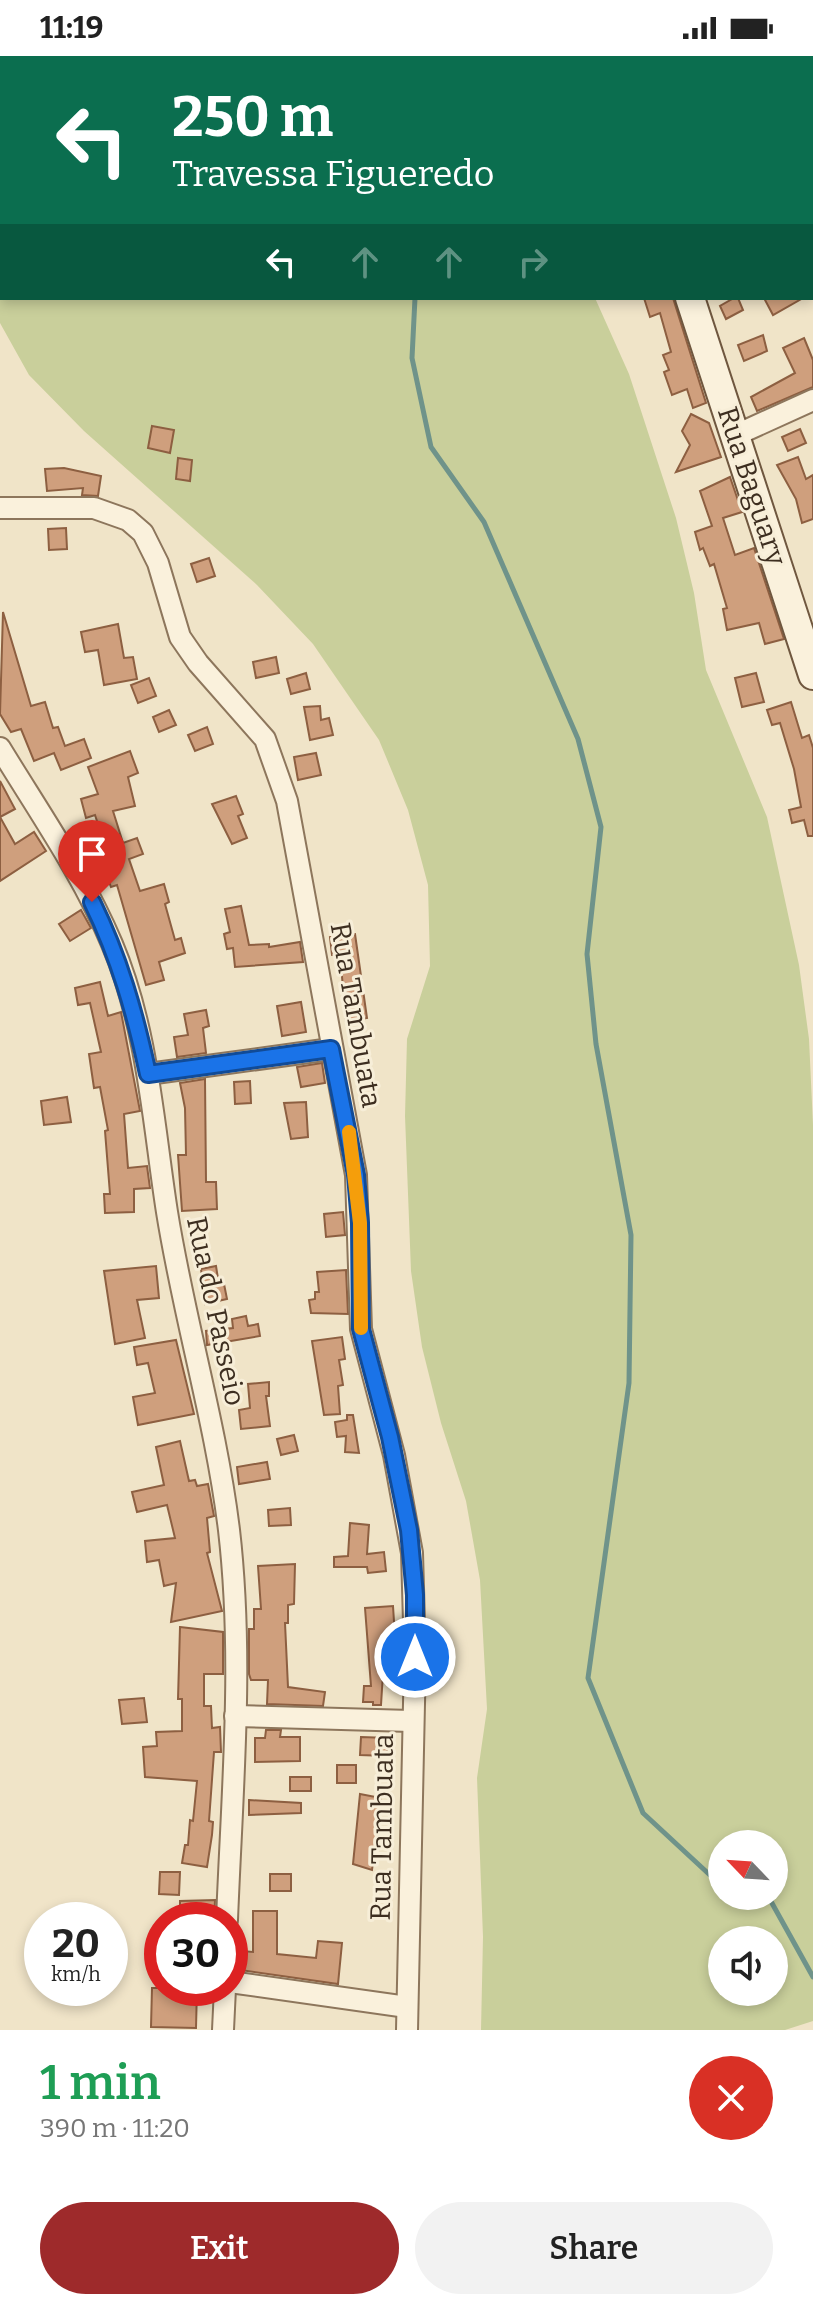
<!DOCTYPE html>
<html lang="en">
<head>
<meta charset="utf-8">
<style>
  body { margin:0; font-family:Bitter,serif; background:#f2f2f2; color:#222; height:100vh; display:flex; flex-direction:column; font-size:30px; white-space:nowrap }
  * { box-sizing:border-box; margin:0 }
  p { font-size:26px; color:#767676 }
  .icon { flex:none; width:44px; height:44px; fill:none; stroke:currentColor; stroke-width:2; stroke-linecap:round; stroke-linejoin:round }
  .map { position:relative; height:1974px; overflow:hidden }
  .side { display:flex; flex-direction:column; background:#fff; flex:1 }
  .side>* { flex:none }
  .top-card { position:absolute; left:0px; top:0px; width:814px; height:244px; box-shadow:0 4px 12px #0003; background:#0b6e4f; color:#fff; overflow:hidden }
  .needle { width:52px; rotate:295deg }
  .tools { position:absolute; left:708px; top:1774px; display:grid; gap:16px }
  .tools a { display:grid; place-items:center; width:80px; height:80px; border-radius:50%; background:#fff; box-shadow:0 4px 12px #0003; font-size:40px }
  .speed { position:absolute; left:24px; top:1846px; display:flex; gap:16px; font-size:40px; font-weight:700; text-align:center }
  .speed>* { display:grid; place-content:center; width:104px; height:104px; border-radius:50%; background:#fff; box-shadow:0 4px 12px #0003; line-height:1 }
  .speed small { font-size:20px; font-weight:400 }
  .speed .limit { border:12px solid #d22; background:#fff; color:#111 }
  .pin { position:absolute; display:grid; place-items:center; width:68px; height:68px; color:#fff; margin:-82px -34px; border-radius:50% 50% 50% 0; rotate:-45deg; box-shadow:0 0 8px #0007 }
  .pin .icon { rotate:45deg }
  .me { position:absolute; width:88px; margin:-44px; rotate:0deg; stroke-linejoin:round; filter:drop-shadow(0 0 6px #0008) }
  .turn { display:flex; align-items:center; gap:28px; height:168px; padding:0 40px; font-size:36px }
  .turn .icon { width:104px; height:104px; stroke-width:2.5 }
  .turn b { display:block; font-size:56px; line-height:68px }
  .lanes { display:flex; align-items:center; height:76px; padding:0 40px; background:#0003; justify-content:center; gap:40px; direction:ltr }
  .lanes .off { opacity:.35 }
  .round { display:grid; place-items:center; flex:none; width:84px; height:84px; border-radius:42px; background:#f2f2f2 }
  .summary { display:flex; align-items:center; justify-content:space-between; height:136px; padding:0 40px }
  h1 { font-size:48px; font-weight:600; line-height:60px; color:#1e9e55 }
  .action { display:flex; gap:16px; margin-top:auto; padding:16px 40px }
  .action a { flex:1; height:92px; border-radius:48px; background:#9e2a2b; color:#fff; font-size:32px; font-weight:600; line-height:92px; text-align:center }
  .action a+a { background:#f2f2f2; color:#222 }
  .status { display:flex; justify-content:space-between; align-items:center; height:56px; padding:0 40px; background:#fff; direction:ltr }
  .status svg { height:22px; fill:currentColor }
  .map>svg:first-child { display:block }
  .green { fill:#c9cf9b; fill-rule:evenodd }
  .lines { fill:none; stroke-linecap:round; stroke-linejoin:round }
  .stream { stroke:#6f938a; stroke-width:5 }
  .building { fill:#cf9f7d; stroke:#8d5f41; stroke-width:2 }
  .street-casing { stroke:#8d765c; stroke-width:24 }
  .secondary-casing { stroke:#6f573f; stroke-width:32 }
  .street { stroke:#faf1dc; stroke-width:20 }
  .secondary { stroke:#faf1dc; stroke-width:28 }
  .route-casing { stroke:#114b97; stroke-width:20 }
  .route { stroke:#1a73e8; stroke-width:14 }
  .slow { stroke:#f59e0b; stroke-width:14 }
  .labels { text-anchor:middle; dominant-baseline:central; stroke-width:6; stroke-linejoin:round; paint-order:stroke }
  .street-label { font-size:28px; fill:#3d2e20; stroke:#f7eed8 }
</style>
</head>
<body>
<div class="status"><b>11:19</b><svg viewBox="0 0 49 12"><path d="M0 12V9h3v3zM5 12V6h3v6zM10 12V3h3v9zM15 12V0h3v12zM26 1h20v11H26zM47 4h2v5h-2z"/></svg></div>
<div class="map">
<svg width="813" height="1974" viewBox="0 0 813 1974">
  <rect width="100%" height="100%" fill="#f0e4c8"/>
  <!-- green -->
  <path class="green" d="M 0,0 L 375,2 L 2,2 L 2,242 L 595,242 L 629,318 L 676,462 L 694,537 L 706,614 L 767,761 L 799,909 L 809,983 L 813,1069 L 813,1965 L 785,1974 L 481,1974 L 483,1881 L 477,1722 L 487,1653 L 480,1524 L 466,1445 L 441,1367 L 422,1291 L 411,1215 L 405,1060 L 407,983 L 430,910 L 428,829 L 408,754 L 379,684 L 313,588 L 257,529 L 84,375 L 29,319 L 0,267 ZM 722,1788 L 774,1788 L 774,1840 L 722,1840 ZM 722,1884 L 774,1884 L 774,1936 L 722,1936 Z"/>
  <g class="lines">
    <!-- stream -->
    <g class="stream">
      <path d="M 332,0 L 334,2"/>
      <path d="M 415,242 L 412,302 L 431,391 L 484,466 L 578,683 L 601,771 L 587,898 L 596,988 L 631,1179 L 629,1327 L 588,1622 L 643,1757 L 711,1820 L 722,1823"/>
      <path d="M 768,1840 L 813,1921"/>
    </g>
  </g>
  <!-- building -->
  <g class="building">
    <path d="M 644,242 L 673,242 L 706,347 L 693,352 L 687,333 L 672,339 L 664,316 L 669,314 L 663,299 L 671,296 L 660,257 L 650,261 Z"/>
    <path d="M 734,242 L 738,242 L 743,254 L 726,263 L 720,250 Z"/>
    <path d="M 764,242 L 803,242 L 773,259 Z"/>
    <path d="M 763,279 L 767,295 L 744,305 L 738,289 Z"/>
    <path d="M 804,282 L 813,304 L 813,331 L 757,355 L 751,341 L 795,317 L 783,292 Z"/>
    <path d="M 691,358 L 709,367 L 721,401 L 676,416 L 690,389 L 682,375 Z"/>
    <path d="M 152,370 L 174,374 L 170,397 L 148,392 Z"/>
    <path d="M 800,373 L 806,387 L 788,395 L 782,381 Z"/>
    <path d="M 798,401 L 806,423 L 813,419 L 813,463 L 802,467 L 796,443 L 777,409 Z"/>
    <path d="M 178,402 L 192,404 L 190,425 L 176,423 Z"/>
    <path d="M 64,412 L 101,420 L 98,440 L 82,439 L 83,432 L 47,435 L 45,413 Z"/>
    <path d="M 730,421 L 742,456 L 723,462 L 735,499 L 754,492 L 784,583 L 765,588 L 759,567 L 727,574 L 723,553 L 727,552 L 714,508 L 710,510 L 703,492 L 700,494 L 695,476 L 712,470 L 700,435 Z"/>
    <path d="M 66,472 L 67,493 L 49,494 L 48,473 Z"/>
    <path d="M 209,502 L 215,520 L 197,526 L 191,508 Z"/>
    <path d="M 3,556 L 31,650 L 45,646 L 53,672 L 58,671 L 65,690 L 84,683 L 91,702 L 61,714 L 54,697 L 34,705 L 21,673 L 11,676 L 0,658 Z"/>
    <path d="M 118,568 L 124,602 L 133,601 L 137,623 L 104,629 L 98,594 L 85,596 L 81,576 Z"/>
    <path d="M 276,601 L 279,617 L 256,622 L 253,606 Z"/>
    <path d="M 306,617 L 310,633 L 291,638 L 287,623 Z"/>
    <path d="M 756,617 L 764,646 L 742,651 L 735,622 Z"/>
    <path d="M 149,622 L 156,640 L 138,647 L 131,629 Z"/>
    <path d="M 791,646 L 802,682 L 809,679 L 813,692 L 813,780 L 808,780 L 804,764 L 792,767 L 789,754 L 801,751 L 794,713 L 780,667 L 772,669 L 767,654 Z"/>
    <path d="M 320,650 L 321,664 L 329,662 L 333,679 L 310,684 L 304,651 Z"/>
    <path d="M 169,654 L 176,669 L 159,676 L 153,661 Z"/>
    <path d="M 207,671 L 213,688 L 195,695 L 188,679 Z"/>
    <path d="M 130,695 L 138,717 L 128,721 L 135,750 L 113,755 L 123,787 L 137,782 L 143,798 L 129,803 L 140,835 L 164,828 L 169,846 L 165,848 L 175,884 L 181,882 L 185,897 L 159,906 L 164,924 L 146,929 L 117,829 L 111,831 L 98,796 L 106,793 L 95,759 L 86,762 L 81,743 L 98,738 L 88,711 Z"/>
    <path d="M 316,697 L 321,719 L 298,724 L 294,701 Z"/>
    <path d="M 0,725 L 15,753 L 0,761 L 15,788 L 34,776 L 46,795 L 0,825 Z"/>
    <path d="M 236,740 L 243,758 L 238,760 L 247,782 L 232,788 L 212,748 Z"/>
    <path d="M 241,850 L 249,889 L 269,888 L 269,891 L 300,886 L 303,906 L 235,911 L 233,892 L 227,893 L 224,878 L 230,876 L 225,853 Z"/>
    <path d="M 81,854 L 91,872 L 70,885 L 59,868 Z"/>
    <path d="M 355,878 L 367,962 L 346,966 L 340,898 L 332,899 L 330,881 Z"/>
    <path d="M 100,926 L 108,960 L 121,956 L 140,1055 L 124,1058 L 128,1112 L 147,1110 L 150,1132 L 134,1133 L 134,1156 L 105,1157 L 104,1138 L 110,1138 L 105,1075 L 108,1074 L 100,1031 L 94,1032 L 89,998 L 101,996 L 90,947 L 78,949 L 75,932 Z"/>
    <path d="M 301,946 L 306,976 L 282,980 L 277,950 Z"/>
    <path d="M 206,954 L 209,970 L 203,972 L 206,997 L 177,1001 L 174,981 L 188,979 L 184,958 Z"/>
    <path d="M 322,1007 L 325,1027 L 301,1031 L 297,1011 Z"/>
    <path d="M 205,1023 L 206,1126 L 216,1126 L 217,1153 L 182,1155 L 178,1099 L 186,1099 L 185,1052 L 180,1027 Z"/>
    <path d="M 250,1025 L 251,1047 L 235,1048 L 234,1026 Z"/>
    <path d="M 67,1041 L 71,1066 L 44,1069 L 41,1045 Z"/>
    <path d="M 306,1046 L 308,1081 L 291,1083 L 284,1047 Z"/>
    <path d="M 343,1156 L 345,1179 L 326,1181 L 324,1158 Z"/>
    <path d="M 156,1210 L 159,1242 L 137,1244 L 145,1282 L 115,1288 L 104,1215 Z"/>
    <path d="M 216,1210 L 219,1229 L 224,1228 L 227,1243 L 205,1248 L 201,1213 Z"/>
    <path d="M 346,1214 L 348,1258 L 311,1257 L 309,1244 L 315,1243 L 315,1236 L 319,1236 L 317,1216 Z"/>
    <path d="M 246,1260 L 248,1270 L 258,1268 L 260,1280 L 207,1289 L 206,1275 L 233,1272 L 232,1263 Z"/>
    <path d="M 342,1281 L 345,1303 L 339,1304 L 343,1329 L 338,1330 L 340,1358 L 324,1359 L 312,1285 Z"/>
    <path d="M 176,1284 L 194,1358 L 138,1369 L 133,1341 L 155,1337 L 148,1307 L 137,1309 L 134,1291 Z"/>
    <path d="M 269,1326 L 269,1340 L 266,1340 L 270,1370 L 241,1373 L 239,1354 L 250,1352 L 248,1328 Z"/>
    <path d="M 347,1359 L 353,1359 L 359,1397 L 345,1396 L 346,1380 L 337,1381 L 335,1366 L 347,1364 Z"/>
    <path d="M 294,1379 L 298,1395 L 281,1399 L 277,1383 Z"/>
    <path d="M 180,1385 L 189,1425 L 195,1424 L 197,1430 L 208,1428 L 214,1460 L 207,1462 L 210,1496 L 207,1497 L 222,1555 L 171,1566 L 176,1527 L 164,1530 L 159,1504 L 147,1506 L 145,1485 L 175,1482 L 167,1449 L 137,1456 L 132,1436 L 164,1429 L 156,1391 Z"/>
    <path d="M 267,1406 L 270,1423 L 239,1428 L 237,1411 Z"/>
    <path d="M 290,1452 L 291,1469 L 269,1470 L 268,1454 Z"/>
    <path d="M 350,1467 L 369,1469 L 367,1498 L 384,1496 L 386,1515 L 368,1517 L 367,1511 L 334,1511 L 334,1501 L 348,1500 Z"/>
    <path d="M 295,1508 L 294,1548 L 288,1549 L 288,1567 L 285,1567 L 288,1631 L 325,1636 L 323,1650 L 267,1648 L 268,1624 L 251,1624 L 249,1618 L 249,1573 L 254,1573 L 254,1553 L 261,1553 L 258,1510 Z"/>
    <path d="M 393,1550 L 395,1581 L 400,1581 L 401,1598 L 386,1599 L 387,1616 L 383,1617 L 381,1649 L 373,1649 L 373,1646 L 363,1646 L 364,1630 L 371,1630 L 365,1552 Z"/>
    <path d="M 180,1571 L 223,1576 L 223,1618 L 204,1618 L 204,1650 L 211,1650 L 212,1672 L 220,1671 L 221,1696 L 214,1696 L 209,1765 L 213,1766 L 212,1779 L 207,1811 L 182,1807 L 185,1789 L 188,1789 L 190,1764 L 193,1765 L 197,1725 L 145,1721 L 143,1691 L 157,1690 L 156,1676 L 182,1675 L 182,1643 L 178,1643 Z"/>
    <path d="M 144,1642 L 147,1666 L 122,1668 L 119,1644 Z"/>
    <path d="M 266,1674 L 281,1674 L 280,1681 L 300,1681 L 300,1705 L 255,1706 L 255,1682 L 265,1682 Z"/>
    <path d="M 361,1681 L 388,1682 L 387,1700 L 360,1699 Z"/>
    <rect x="337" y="1709" width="19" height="18"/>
    <rect x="290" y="1721" width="21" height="14"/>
    <path d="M 360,1738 L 381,1742 L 372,1814 L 353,1808 Z"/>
    <path d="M 249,1744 L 301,1747 L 301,1757 L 249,1759 Z"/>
    <path d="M 160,1816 L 180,1816 L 179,1839 L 159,1838 Z"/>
    <rect x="270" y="1818" width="21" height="17"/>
    <path d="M 215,1844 L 214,1864 L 180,1864 L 180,1845 Z"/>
    <path d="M 253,1855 L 277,1855 L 277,1898 L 316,1902 L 318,1885 L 342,1887 L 338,1928 L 240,1914 L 242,1895 L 253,1896 Z"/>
    <path d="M 152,1932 L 197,1932 L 196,1972 L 151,1971 Z"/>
  </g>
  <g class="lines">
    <!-- street casing -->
    <g class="street-casing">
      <g id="street">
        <path d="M 725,0 L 726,2"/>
        <path d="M 812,36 L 813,35"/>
        <path d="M 812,114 L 813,115"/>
        <path d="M 736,379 L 813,344"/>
        <path d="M 0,452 L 94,452 L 128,464 L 143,477 L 158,507 L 180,581 L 198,607 L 265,683 L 287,745 L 356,1119 L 361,1273 L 394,1399 L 412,1497 L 415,1601 L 407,1974"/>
        <path d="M 0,692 C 39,756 83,819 112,888 C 148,973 153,1066 167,1156 C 184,1263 216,1367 229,1474 C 244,1603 232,1735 227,1864"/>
        <path d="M 148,1018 L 331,993"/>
        <path d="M 235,1660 L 411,1665"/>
        <path d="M 230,1926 L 407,1951"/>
        <path d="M 223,1974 L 225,1932"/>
      </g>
    </g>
    <!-- secondary casing -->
    <g class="secondary-casing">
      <g id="secondary">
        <path d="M 527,0 L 528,2"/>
        <path d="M 690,242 L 813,619"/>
      </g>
    </g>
    <!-- street -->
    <use href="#street" class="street"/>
    <!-- secondary -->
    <use href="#secondary" class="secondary"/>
  </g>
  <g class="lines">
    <!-- route casing -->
    <g class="route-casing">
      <path id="route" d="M 92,846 C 119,901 135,957 148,1018 L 331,993 L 356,1119 L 360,1167 L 361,1273 L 390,1381 L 409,1474 L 415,1539 L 415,1601"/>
    </g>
    <!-- route -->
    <use href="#route" class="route"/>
    <!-- slow -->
    <path class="slow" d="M 349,1076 L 360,1167 L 361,1272"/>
  </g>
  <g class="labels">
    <!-- street labels -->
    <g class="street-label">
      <text transform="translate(752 430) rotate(72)">Rua Baguary</text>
      <text transform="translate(356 959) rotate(80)">Rua Tambuata</text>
      <text transform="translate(216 1255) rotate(78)">Rua do Passeio</text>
      <text transform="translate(382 1771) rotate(-89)">Rua Tambuata</text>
    </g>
  </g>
</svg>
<div class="tools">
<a><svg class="needle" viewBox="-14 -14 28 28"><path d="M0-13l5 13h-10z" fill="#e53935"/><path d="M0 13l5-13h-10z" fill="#767676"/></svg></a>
<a><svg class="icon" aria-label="sound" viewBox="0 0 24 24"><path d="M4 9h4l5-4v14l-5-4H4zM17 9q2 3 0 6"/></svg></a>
</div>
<div class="speed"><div>20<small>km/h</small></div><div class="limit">30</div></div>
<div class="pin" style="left:92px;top:846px;background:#d93025"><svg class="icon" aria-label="arrive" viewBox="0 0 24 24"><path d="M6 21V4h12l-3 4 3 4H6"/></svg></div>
<svg class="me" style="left:415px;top:1601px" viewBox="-20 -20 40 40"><circle r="17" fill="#1a73e8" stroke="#fff" stroke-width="3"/><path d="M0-11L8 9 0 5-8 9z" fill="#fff"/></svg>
<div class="top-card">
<div class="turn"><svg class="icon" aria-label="left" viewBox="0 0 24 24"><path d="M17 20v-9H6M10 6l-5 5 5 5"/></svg><div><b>250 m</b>Travessa Figueredo</div></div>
<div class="lanes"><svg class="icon" aria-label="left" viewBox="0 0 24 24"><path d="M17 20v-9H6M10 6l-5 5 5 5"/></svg><svg class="icon off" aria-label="ahead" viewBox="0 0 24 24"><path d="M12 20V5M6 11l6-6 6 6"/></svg><svg class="icon off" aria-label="ahead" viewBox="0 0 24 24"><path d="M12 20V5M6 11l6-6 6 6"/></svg><svg class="icon off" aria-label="right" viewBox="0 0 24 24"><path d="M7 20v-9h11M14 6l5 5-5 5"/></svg></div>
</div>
</div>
<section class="side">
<div class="summary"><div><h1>1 min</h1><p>390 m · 11:20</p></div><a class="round" style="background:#d93025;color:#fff"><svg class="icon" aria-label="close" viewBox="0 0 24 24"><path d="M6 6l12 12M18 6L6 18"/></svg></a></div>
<div class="action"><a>Exit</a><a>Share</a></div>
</section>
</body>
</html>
